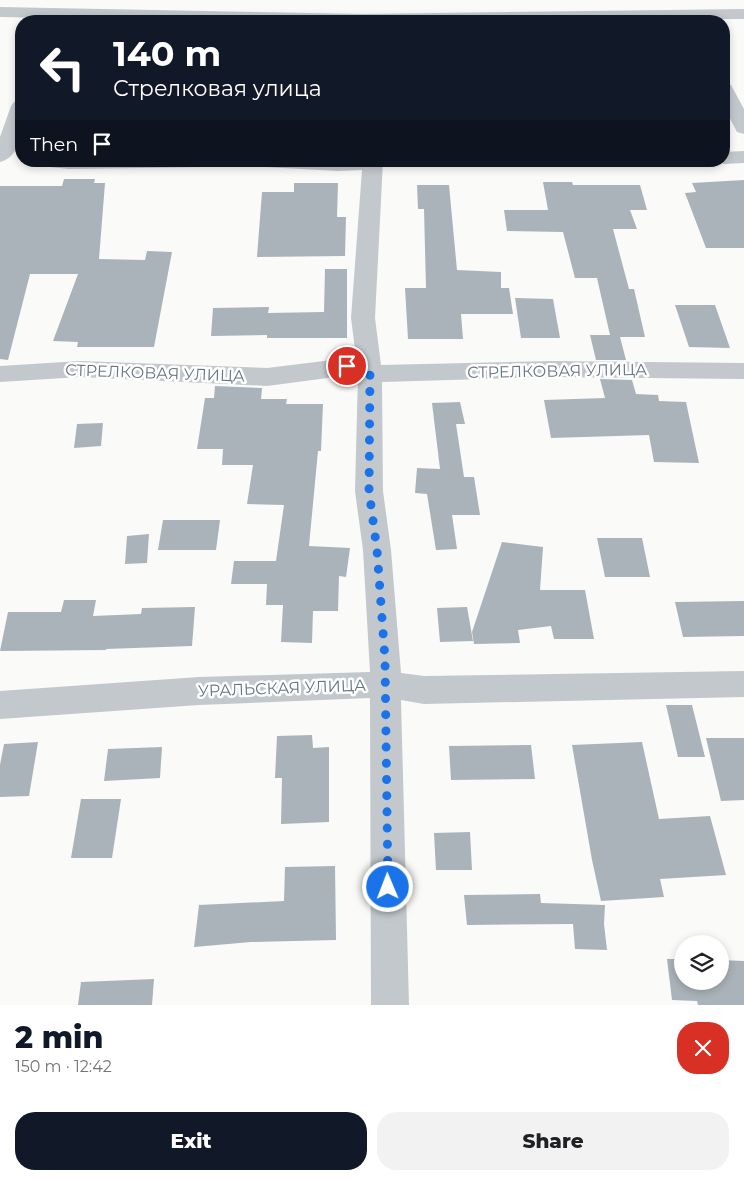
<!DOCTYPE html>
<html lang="en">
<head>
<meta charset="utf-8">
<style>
  body { margin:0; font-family:Montserrat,sans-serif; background:#f2f2f2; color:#202124; height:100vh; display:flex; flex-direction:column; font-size:19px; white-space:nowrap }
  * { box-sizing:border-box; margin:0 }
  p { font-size:16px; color:#757577 }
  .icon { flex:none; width:28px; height:28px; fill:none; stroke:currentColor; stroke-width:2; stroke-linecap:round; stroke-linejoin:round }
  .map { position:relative; height:1005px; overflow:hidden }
  .details { display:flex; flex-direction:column; background:#fff; flex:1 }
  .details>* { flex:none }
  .top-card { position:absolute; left:15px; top:15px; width:715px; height:152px; border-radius:20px; box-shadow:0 2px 8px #0003; background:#111827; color:#fff; overflow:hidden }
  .fabs { position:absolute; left:674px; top:935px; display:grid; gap:10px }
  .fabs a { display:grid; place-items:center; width:55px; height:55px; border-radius:50%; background:#fff; box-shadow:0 2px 8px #0003; font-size:25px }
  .pin { position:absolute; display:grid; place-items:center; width:42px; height:42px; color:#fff; margin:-21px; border:2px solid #fff; border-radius:50%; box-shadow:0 1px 5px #0007 }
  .me { position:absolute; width:55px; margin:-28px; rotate:359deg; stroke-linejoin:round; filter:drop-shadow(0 0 4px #0008) }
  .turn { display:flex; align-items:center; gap:18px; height:105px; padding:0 15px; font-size:22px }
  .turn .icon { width:65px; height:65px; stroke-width:2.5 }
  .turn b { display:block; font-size:35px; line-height:42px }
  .then { display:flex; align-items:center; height:48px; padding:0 15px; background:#0003; gap:10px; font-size:19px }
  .round { display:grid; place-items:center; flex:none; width:52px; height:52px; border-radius:20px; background:#f2f2f2 }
  .head { display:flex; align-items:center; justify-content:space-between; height:85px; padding:0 15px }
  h1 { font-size:30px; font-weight:800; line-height:38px; color:#111827 }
  .action { display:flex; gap:10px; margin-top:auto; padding:10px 15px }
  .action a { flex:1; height:58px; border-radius:20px; background:#111827; color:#fff; font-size:20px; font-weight:800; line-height:58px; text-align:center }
  .action a+a { background:#f2f2f2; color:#202124 }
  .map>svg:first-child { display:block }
  .building { fill:#aab3b9 }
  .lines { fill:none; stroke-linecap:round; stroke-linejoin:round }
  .minor { fill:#c3c8cc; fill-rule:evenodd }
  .route { stroke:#1a73e8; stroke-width:9; stroke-dasharray:0 16.2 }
  .labels { text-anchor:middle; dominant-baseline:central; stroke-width:5; stroke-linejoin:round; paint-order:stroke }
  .street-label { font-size:16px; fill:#657683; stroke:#fff }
</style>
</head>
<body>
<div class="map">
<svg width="744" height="1005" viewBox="0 0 744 1005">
  <rect width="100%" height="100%" fill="#fafaf8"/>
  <!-- building -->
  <g class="building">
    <path d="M 64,179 L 95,179 L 94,183 L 105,183 L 99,259 L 145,260 L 147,251 L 172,252 L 154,347 L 77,347 L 78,342 L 53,341 L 78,274 L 30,274 L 8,360 L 0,359 L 0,186 L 62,186 Z"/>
    <path d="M 744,180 L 744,248 L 706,248 L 685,193 L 696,192 L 692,183 Z"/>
    <path d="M 543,182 L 572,182 L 573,185 L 640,185 L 647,210 L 630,210 L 637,229 L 613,229 L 629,289 L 634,289 L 645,337 L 620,337 L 626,360 L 596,360 L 590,335 L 610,335 L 597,278 L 575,278 L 563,232 L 507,231 L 504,210 L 548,210 Z"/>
    <path d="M 294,183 L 338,183 L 337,217 L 346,217 L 345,256 L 257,257 L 262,192 L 294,192 Z"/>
    <path d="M 417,185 L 449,185 L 457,270 L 501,272 L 501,288 L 509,288 L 513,314 L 461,314 L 463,339 L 408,339 L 405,288 L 426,288 L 424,209 L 418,209 Z"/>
    <path d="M 325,269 L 347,269 L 347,338 L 267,338 L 267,335 L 211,336 L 213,308 L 269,307 L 268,313 L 324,312 Z"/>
    <path d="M 515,298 L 553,299 L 560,338 L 521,338 Z"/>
    <path d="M 675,305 L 715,305 L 730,348 L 689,347 Z"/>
    <path d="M 600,379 L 632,380 L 636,394 L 658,395 L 659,401 L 686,402 L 699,463 L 654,462 L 649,435 L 551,438 L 544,400 L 605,398 Z"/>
    <path d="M 215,386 L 262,388 L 261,399 L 287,399 L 286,404 L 323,404 L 321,451 L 318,451 L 309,546 L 350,548 L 346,577 L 339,576 L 338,611 L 313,611 L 312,643 L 281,642 L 283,605 L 266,605 L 267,584 L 231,584 L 234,561 L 276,561 L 284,505 L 247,504 L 253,465 L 222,465 L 223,449 L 197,449 L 205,398 L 214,398 Z"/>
    <path d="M 460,402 L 465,424 L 456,424 L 464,477 L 474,477 L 480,515 L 452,515 L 457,549 L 436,550 L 427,494 L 415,493 L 417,468 L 440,469 L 432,403 Z"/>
    <path d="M 103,423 L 101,446 L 74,448 L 77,424 Z"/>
    <path d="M 163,520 L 220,520 L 216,550 L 158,550 Z"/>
    <path d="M 149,534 L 147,563 L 125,564 L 127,536 Z"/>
    <path d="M 597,538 L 642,538 L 650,577 L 605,577 Z"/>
    <path d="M 502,542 L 543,547 L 540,590 L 585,590 L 594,639 L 554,639 L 551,626 L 518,630 L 520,643 L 474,644 L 472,632 Z"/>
    <path d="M 64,600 L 96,600 L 93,616 L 141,614 L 142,608 L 195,607 L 192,646 L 106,649 L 106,650 L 0,651 L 8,612 L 61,612 Z"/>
    <path d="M 744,601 L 744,636 L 683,637 L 675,602 Z"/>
    <path d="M 467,607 L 473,641 L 440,642 L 437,608 Z"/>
    <path d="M 666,705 L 692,705 L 705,757 L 678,757 Z"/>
    <path d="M 312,735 L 313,748 L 329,747 L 329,822 L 281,824 L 282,778 L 275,778 L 277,736 Z"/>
    <path d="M 706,738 L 744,738 L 744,800 L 721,801 Z"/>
    <path d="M 38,742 L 29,796 L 0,797 L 0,765 L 4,744 Z"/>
    <path d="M 642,742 L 659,819 L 710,816 L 726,875 L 660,879 L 664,897 L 601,901 L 592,860 L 572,745 Z"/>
    <path d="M 531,745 L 535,779 L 451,780 L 449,746 Z"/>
    <path d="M 162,747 L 160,778 L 104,781 L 108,749 Z"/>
    <path d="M 81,799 L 121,799 L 112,858 L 71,858 Z"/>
    <path d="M 470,832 L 472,870 L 436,870 L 434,833 Z"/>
    <path d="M 335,866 L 336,940 L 251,942 L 194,947 L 199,905 L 284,901 L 285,867 Z"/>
    <path d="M 540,894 L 541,903 L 605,905 L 604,924 L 607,950 L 575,949 L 573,924 L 467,925 L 464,895 Z"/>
    <path d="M 667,959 L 682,959 L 682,981 L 720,981 L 720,960 L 744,961 L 744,1005 L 698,1005 L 697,1001 L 672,1000 Z"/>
    <path d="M 154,979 L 152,1005 L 78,1005 L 81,982 Z"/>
  </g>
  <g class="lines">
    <!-- minor -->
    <g class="minor">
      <path d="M 0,7 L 364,14 L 744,9 L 744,19 L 209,21 L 0,17 Z"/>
      <path d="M 724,83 L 731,85 L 744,109 L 744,134 L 737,132 L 724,107 Z"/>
      <path d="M 21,100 C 22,120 25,156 0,162 L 0,137 L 11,106 L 14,102 Z"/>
      <path d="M 744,151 L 744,163 L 724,164 L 716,161 L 724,161 L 724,152 Z"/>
      <path d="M 27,161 L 216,161 L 213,165 L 206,167 L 69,169 L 30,165 Z"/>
      <path d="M 255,161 L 383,161 L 375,318 L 381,365 L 551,361 L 744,363 L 744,379 L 551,377 L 382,382 L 383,491 L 391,550 L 401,673 L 424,676 L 744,671 L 744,697 L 424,704 L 401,700 L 409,1005 L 371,1005 L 370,698 L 199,705 L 0,719 L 0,691 L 199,677 L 370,672 L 363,550 L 355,491 L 358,374 L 267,386 L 80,377 L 0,382 L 0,366 L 80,361 L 267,368 L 356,357 L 351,318 L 362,170 L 338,171 L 265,167 L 258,165 Z"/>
    </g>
  </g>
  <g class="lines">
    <!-- route -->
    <path class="route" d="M 347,366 L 369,365 L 370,374 L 369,491 L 377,550 L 385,659 L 388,887"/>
  </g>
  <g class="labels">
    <!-- street labels -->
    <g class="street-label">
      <text transform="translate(557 371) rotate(-1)">СТРЕЛКОВАЯ УЛИЦА</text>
      <text transform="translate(155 373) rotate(2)">СТРЕЛКОВАЯ УЛИЦА</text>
      <text transform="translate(282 688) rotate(-2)">УРАЛЬСКАЯ УЛИЦА</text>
    </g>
  </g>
</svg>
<div class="fabs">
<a><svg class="icon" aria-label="layers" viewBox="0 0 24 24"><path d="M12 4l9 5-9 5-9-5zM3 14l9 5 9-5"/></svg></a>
</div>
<div class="pin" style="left:347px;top:366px;background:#d93025"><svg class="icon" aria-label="arrive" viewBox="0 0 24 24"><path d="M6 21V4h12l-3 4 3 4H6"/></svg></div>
<svg class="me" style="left:388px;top:887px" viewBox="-20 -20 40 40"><circle r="17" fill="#1a73e8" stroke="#fff" stroke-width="3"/><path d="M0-11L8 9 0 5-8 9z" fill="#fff"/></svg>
<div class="top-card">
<div class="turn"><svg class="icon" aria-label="left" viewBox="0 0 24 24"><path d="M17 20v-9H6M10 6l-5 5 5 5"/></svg><div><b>140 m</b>Стрелковая улица</div></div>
<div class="then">Then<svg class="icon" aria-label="arrive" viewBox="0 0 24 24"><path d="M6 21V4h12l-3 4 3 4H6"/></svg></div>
</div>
</div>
<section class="details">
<div class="head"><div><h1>2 min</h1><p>150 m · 12:42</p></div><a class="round" style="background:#d93025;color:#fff"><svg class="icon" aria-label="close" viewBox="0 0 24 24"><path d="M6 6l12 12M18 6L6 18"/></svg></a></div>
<div class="action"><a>Exit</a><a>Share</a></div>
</section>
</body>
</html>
